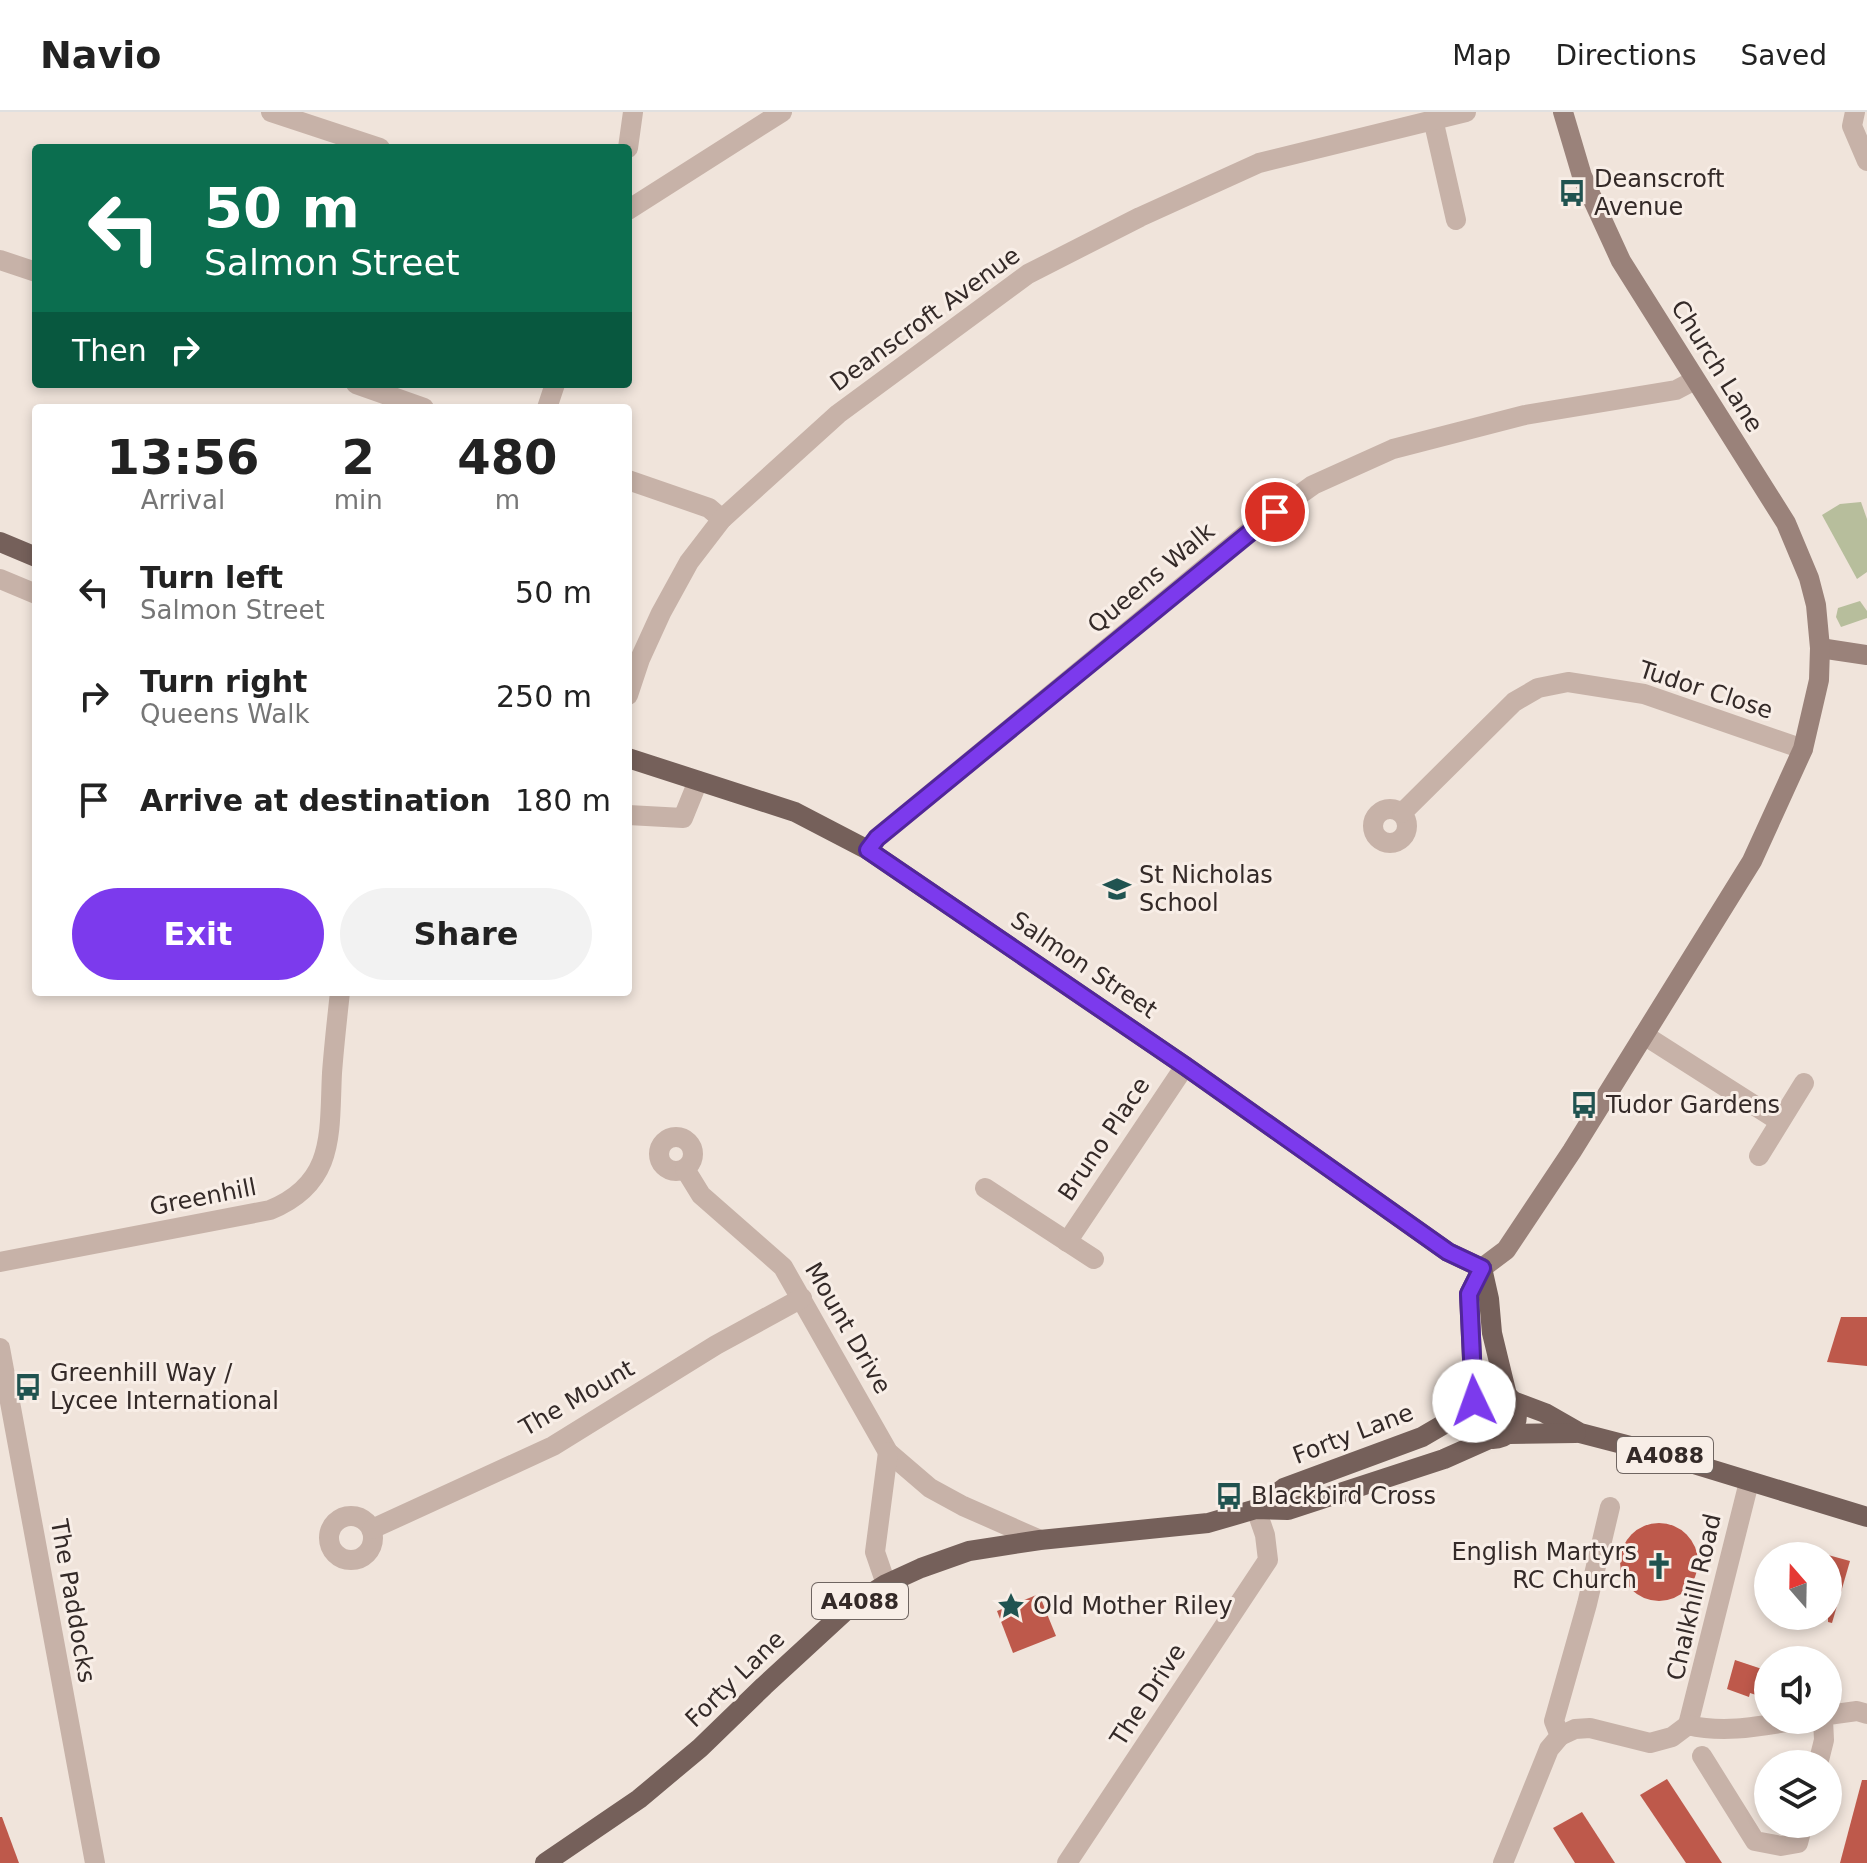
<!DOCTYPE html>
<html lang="en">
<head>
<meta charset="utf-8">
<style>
  body { margin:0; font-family:"DejaVu Sans",sans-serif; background:#f2f2f2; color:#222; height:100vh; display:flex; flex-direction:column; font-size:30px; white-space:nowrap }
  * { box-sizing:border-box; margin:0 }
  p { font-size:26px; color:#767676 }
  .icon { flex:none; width:44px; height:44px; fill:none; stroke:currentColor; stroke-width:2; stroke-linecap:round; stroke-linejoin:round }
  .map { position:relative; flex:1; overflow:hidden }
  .panel { position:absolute; left:32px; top:292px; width:600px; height:592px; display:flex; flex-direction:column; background:#fff; border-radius:8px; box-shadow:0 4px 12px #0003 }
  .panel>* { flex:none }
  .guide { position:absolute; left:32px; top:32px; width:600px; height:244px; border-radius:8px; box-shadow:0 4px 12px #0003; background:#0b6e4f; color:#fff; overflow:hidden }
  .needle { width:52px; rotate:340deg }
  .buttons { position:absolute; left:1754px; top:1430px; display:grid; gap:16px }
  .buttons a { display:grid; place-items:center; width:88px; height:88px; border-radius:50%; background:#fff; box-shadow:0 4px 12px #0003; font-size:40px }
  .pin { position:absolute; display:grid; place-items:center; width:68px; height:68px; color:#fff; margin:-34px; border:4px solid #fff; border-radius:50%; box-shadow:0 2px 8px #0007 }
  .me { position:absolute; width:88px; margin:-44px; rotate:357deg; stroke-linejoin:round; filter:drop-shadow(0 0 6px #0008) }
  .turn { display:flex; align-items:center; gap:28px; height:168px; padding:0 40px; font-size:36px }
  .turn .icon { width:104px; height:104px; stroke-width:2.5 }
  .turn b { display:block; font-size:56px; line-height:68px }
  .then { display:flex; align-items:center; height:76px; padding:0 40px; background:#0003; gap:16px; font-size:30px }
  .eta { display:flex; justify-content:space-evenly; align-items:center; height:136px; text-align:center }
  .eta b { font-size:48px; font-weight:800; line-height:56px }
  .button { display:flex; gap:16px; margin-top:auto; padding:16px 40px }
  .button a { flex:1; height:92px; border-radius:48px; background:#7c3aed; color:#fff; font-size:32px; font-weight:800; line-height:92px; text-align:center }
  .button a+a { background:#f2f2f2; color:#222 }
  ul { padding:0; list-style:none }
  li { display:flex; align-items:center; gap:24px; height:104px; padding:0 40px }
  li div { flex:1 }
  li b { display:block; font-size:30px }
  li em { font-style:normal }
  header { display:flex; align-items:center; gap:48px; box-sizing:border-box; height:112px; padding:0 40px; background:#fff; border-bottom:2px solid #e0e0e0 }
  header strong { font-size:38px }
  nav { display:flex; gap:44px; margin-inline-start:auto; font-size:28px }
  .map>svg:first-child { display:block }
  .green { fill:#b7be9c }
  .building { fill:#be594b }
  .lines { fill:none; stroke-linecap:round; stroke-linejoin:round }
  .minor { stroke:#c7b2a8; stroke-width:20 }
  .tertiary { stroke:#c7b2a8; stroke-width:20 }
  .secondary { stroke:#9a827a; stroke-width:20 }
  .primary { stroke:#75605a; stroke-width:20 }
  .route-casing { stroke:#51269a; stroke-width:20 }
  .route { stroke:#7c3aed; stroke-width:14 }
  .labels { text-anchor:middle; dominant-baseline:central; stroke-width:6; stroke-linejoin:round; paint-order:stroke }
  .shield { fill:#f8eee7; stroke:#6f6561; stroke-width:2 }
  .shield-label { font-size:22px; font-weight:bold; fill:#342a28 }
  .poi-label { font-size:24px; fill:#342a28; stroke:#f8eee7; text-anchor:start }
  .street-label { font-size:24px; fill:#342a28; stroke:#f8eee7 }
</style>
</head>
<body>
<header>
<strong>Navio</strong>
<nav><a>Map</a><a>Directions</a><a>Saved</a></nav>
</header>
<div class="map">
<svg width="1867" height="1751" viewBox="0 0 1867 1751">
  <rect width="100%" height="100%" fill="#f0e4db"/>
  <!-- green -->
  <g class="green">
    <path d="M 1861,390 L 1867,407 L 1867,460 L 1857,467 L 1822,403 L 1840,392 Z"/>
    <path d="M 1860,489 L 1867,499 L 1867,506 L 1841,515 L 1836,505 L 1838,496 Z"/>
  </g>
  <!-- building -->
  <g class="building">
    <path d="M 1841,1205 L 1867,1205 L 1867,1254 L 1827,1250 Z"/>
    <circle cx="1659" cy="1450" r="39"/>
    <path d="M 1828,1443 L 1850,1449 L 1832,1511 L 1828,1510 Z"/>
    <path d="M 1039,1482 L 1056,1524 L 1013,1541 L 997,1499 Z"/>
    <path d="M 1735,1548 L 1768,1559 L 1762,1585 L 1750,1581 L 1749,1585 L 1727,1577 Z"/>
    <path d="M 1667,1667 L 1722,1751 L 1686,1751 L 1640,1683 Z"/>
    <path d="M 1862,1668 L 1867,1668 L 1867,1751 L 1840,1751 Z"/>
    <path d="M 1582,1700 L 1615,1751 L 1575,1751 L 1553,1716 Z"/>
    <path d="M 0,1705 L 2,1705 L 19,1751 L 0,1751 Z"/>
  </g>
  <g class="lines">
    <!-- minor -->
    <g class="minor">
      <path d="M 271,0 L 380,36"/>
      <path d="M 1855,0 L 1852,14 L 1867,49"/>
      <path d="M 1433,7 L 1456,108"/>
      <path d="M 628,36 L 633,0"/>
      <path d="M 628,98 L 782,0"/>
      <path d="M 0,148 L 36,160"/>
      <path d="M 356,272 L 424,296"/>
      <path d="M 547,296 L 555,272"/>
      <path d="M 628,368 L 709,396 L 722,407"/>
      <path d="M 0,467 L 36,482"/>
      <path d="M 628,583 L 640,547 L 661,501 L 689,450 L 722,407 L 838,302 L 1028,162 L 1140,105 L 1259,51 L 1466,0"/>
      <circle cx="1390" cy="714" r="17"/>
      <path d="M 1402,701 L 1514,590 L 1538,576 L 1568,570 L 1644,582 L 1803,637"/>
      <path d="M 628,703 L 683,706 L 698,669"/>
      <path d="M 868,738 L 877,726 L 1257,413 L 1313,373 L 1393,337 L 1525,303 L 1676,278 L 1695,268"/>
      <path d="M 1644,923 L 1779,1009"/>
      <circle cx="676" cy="1042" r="17"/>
      <path d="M 1759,1044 L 1804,971"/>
      <path d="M 685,1057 L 701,1083 L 783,1155 L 888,1340 L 930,1376 L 963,1394 L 1040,1428"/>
      <path d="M 985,1076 L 1094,1147"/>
      <path d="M 1067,1130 L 1185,954"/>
      <path d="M 0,1150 L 270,1098 C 336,1071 329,1021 332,961 C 334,934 337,907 340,880"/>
      <circle cx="351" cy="1426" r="22"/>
      <path d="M 372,1417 L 553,1334 L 716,1233 L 802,1186"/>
      <path d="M 886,1472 L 875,1440 L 888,1340"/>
      <path d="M 1828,1603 L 1857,1599 L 1867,1602"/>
      <path d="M 1688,1613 L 1749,1370"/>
      <path d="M 1560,1624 L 1575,1617 L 1590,1616 L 1650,1631 L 1672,1625 L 1688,1613 C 1725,1622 1761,1614 1798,1608"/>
      <path d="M 1702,1644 L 1755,1729 L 1781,1734 L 1798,1731 L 1803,1712"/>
      <path d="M 1818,1652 L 1824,1628 L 1823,1608"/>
      <path d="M 1067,1751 L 1268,1448 L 1265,1423 L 1256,1397"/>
      <path d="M 1503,1751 L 1549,1637 L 1560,1624 L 1554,1609 L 1587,1492 L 1610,1395"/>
    </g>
    <!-- tertiary -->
    <path class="tertiary" d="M 0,1236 L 95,1751"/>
    <!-- secondary -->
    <g class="secondary">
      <path d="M 1820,536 L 1867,543"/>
      <path d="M 1482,1156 L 1506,1138 L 1572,1039 L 1752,749 L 1803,637 L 1819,568 L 1820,536 L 1816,493 L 1809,466 L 1786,411 L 1621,149 L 1582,64 L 1563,0"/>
    </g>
    <!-- primary -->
    <g class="primary">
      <path d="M 0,430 L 36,445"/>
      <path d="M 628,646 L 795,700 L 868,738 L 1185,954 L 1448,1140 L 1482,1156"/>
      <path d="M 1482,1156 L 1489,1187 L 1492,1221 L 1507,1283"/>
      <circle cx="1493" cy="1303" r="24"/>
      <path d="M 1474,1289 L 1469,1182 L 1482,1156"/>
      <path d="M 1513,1289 L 1545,1301 L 1580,1321 L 1661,1342 L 1867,1405"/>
      <path d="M 1509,1322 L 1576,1321"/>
      <path d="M 1256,1397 L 1284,1376 L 1422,1325 L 1470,1297"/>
      <path d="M 545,1751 L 639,1687 L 700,1636 L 764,1574 L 851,1494 L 886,1472 L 921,1456 L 969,1439 L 1040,1428 L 1208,1411 L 1256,1397 L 1288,1398 L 1444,1347 L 1489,1327"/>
    </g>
  </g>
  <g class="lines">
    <!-- route casing -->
    <g class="route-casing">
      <path id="route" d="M 1275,400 L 899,708 L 877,726 L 868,738 L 1185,954 L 1448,1140 L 1482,1156 L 1469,1182 L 1474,1289"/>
    </g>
    <!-- route -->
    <use href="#route" class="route"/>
  </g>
  <!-- icons -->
  <defs>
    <g id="bus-bare" transform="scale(2.16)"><path d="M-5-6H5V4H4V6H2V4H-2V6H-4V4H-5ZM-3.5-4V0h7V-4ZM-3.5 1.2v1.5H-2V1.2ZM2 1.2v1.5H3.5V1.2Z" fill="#205350" stroke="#f8eee7" stroke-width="2.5" paint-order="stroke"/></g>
    <g id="school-bare" transform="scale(2.16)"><path d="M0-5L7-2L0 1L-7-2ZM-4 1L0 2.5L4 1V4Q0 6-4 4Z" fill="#205350" stroke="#f8eee7" stroke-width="2.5" paint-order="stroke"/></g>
    <g id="church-bare" transform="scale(2.16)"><path d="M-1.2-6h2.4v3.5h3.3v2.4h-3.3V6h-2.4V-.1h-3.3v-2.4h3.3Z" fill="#205350" stroke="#f8eee7" stroke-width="2.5" paint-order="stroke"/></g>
    <g id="sight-bare" transform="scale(2.16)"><path d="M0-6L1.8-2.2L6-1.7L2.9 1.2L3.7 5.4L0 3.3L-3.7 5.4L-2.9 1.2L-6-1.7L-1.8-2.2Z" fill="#205350" stroke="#f8eee7" stroke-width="2.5" paint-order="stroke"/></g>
  </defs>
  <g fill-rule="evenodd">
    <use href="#bus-bare" x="1572" y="81"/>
    <use href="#school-bare" x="1117" y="777"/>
    <use href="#bus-bare" x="1584" y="993"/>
    <use href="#bus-bare" x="28" y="1275"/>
    <use href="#bus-bare" x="1229" y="1384"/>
    <use href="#church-bare" x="1659" y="1454"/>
    <use href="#sight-bare" x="1011" y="1494"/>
  </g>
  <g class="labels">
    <!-- shield labels -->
    <g class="shield">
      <rect x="1617" y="1325" width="96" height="36" rx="6"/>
      <rect x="812" y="1471" width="96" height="36" rx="6"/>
    </g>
    <g class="shield-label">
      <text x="1665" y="1343">A4088</text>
      <text x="860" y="1489">A4088</text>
    </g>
    <!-- poi labels -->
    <g class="poi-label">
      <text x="1594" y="67">Deanscroft<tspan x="1594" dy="28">Avenue</tspan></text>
      <text x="1139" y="763">St Nicholas<tspan x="1139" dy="28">School</tspan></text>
      <text x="1606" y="993">Tudor Gardens</text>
      <text x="50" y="1261">Greenhill Way /<tspan x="50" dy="28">Lycee International</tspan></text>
      <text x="1251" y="1384">Blackbird Cross</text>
      <text x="1637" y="1440" text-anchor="end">English Martyrs<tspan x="1637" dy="28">RC Church</tspan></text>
      <text x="1033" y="1494">Old Mother Riley</text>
    </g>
    <!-- street labels -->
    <g class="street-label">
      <text transform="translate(925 207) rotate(-36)">Deanscroft Avenue</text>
      <text transform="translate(1717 254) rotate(58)">Church Lane</text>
      <text transform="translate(1151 466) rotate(-40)">Queens Walk</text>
      <text transform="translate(1706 578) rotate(18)">Tudor Close</text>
      <text transform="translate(1084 853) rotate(34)">Salmon Street</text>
      <text transform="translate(1104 1027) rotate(-56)">Bruno Place</text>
      <text transform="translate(203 1085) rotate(-11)">Greenhill</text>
      <text transform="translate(848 1216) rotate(60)">Mount Drive</text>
      <text transform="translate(577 1286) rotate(-30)">The Mount</text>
      <text transform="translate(1353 1322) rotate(-21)">Forty Lane</text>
      <text transform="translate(1694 1485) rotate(-77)">Chalkhill Road</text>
      <text transform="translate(73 1489) rotate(80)">The Paddocks</text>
      <text transform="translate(735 1567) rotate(-44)">Forty Lane</text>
      <text transform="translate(1148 1583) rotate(-57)">The Drive</text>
    </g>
  </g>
</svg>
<div class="buttons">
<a><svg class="needle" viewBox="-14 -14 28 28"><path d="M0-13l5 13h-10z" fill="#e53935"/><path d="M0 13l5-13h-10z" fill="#767676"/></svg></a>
<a><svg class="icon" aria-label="sound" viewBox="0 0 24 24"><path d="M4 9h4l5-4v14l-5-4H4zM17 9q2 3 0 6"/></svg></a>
<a><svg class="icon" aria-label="layers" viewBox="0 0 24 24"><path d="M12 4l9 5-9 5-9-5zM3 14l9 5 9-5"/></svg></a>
</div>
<div class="pin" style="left:1275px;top:400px;background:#d93025"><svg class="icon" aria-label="arrive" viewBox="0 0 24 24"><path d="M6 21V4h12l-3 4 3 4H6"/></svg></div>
<svg class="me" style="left:1474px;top:1289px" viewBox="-20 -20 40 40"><circle r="19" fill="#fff"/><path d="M0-13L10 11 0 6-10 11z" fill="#7c3aed"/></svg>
<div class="guide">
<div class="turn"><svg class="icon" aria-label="left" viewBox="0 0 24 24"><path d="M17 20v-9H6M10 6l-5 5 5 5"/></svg><div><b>50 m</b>Salmon Street</div></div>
<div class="then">Then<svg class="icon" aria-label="right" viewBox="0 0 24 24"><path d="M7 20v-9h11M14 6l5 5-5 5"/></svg></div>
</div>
<section class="panel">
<div class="eta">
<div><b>13:56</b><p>Arrival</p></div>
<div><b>2</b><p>min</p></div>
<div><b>480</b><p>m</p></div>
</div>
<ul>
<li><svg class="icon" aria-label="left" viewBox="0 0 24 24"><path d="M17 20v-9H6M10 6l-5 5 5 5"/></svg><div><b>Turn left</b><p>Salmon Street</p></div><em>50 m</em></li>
<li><svg class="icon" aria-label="right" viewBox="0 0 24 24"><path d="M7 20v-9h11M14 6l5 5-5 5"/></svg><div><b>Turn right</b><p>Queens Walk</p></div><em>250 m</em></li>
<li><svg class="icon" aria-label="arrive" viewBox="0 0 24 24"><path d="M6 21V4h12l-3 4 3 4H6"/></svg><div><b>Arrive at destination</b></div><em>180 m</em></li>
</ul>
<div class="button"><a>Exit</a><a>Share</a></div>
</section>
</div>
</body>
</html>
